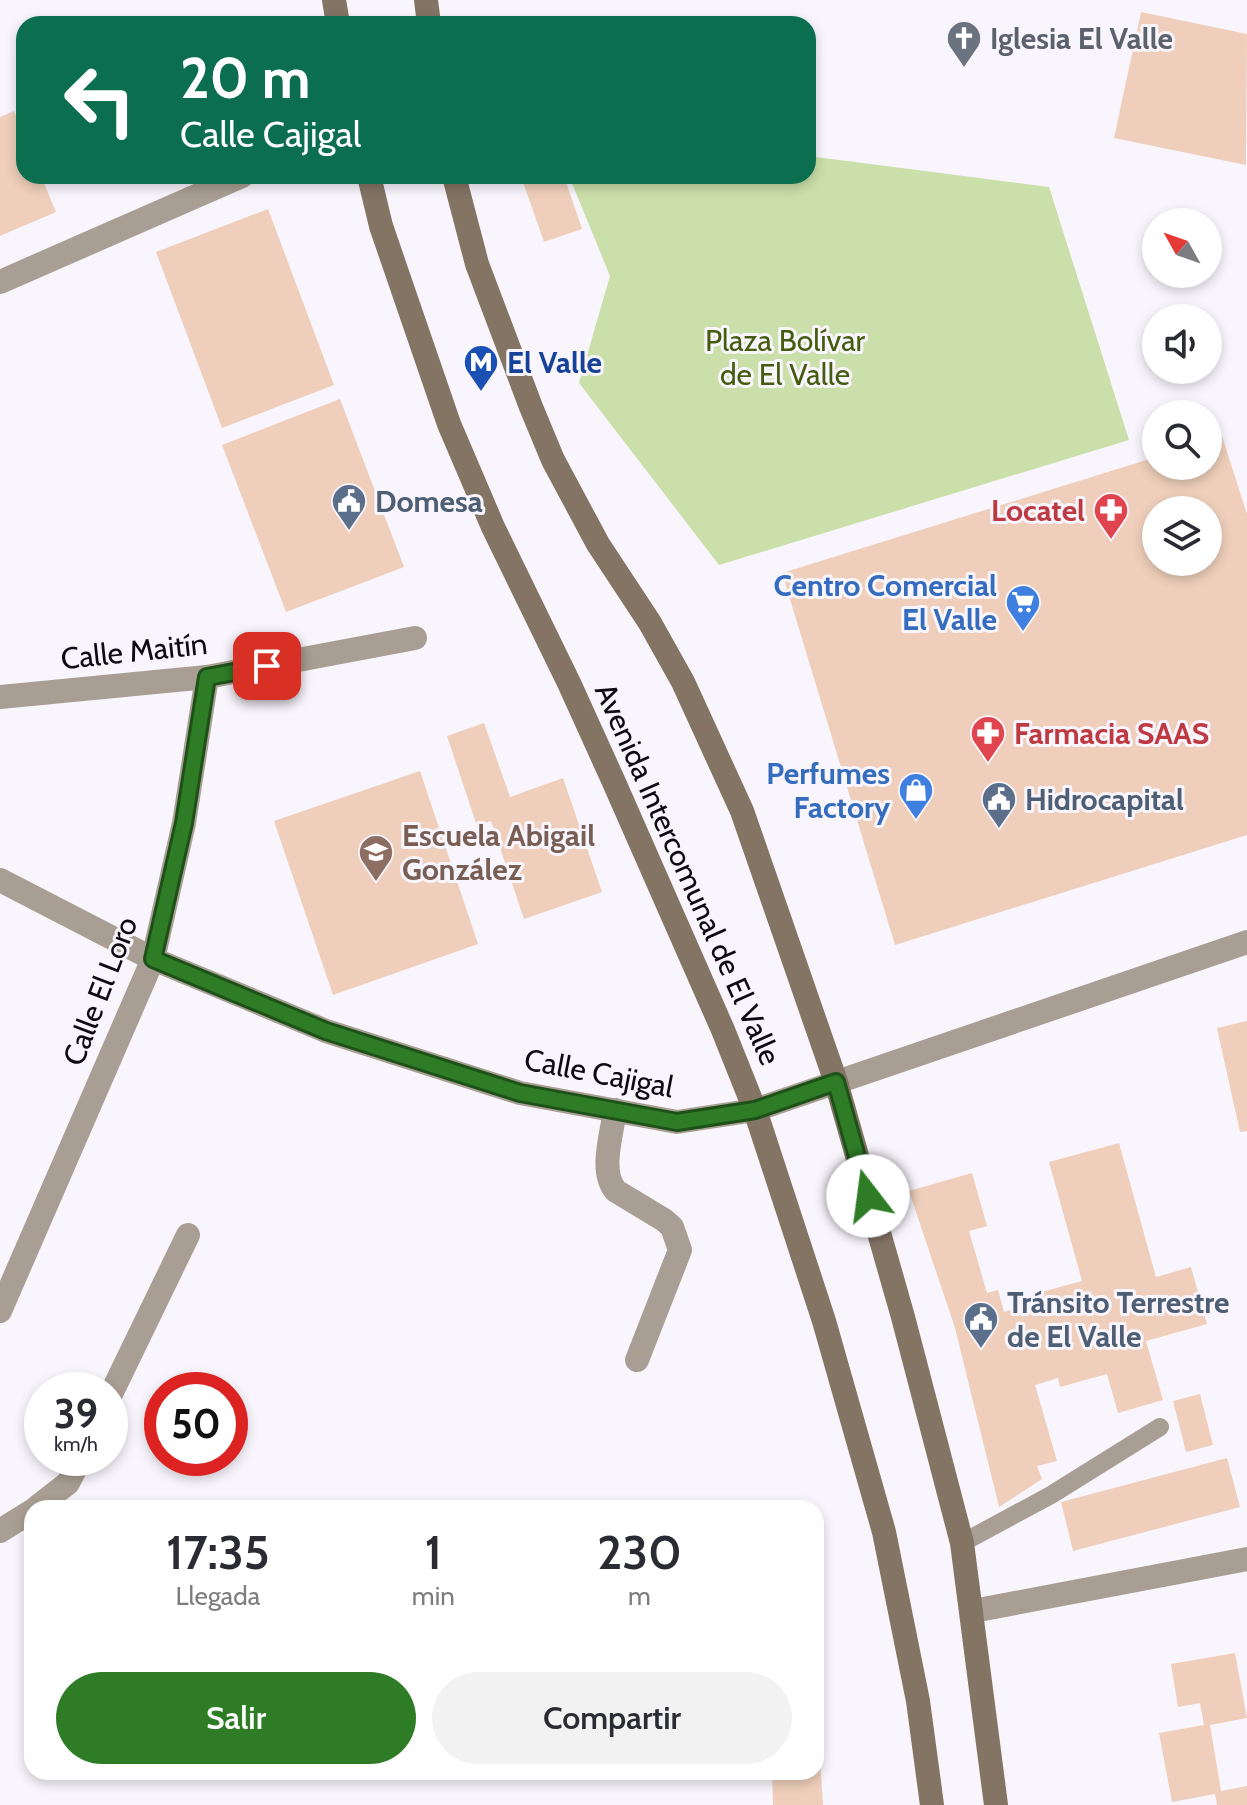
<!DOCTYPE html>
<html lang="es">
<head>
<meta charset="utf-8">
<style>
  body { margin:0; font-family:Cabin,sans-serif; background:#f2f2f3; color:#2b2b33; height:100vh; display:flex; flex-direction:column; font-size:30px; white-space:nowrap }
  * { box-sizing:border-box; margin:0 }
  p { font-size:26px; color:#7c7c81 }
  .icon { flex:none; width:44px; height:44px; fill:none; stroke:currentColor; stroke-width:2; stroke-linecap:round; stroke-linejoin:round }
  .map { position:relative; flex:1; overflow:hidden }
  .drawer { position:absolute; left:24px; top:1500px; width:800px; height:280px; display:flex; flex-direction:column; background:#fff; border-radius:24px; box-shadow:0 4px 12px #0003 }
  .drawer>* { flex:none }
  .top-card { position:absolute; left:16px; top:16px; width:800px; height:168px; border-radius:24px; box-shadow:0 4px 12px #0003; background:#0b6e4f; color:#fff; overflow:hidden }
  .needle { width:52px; rotate:310deg }
  .tools { position:absolute; left:1142px; top:208px; display:grid; gap:16px }
  .tools a { display:grid; place-items:center; width:80px; height:80px; border-radius:50%; background:#fff; box-shadow:0 4px 12px #0003; font-size:40px }
  .speed { position:absolute; left:24px; top:1372px; display:flex; gap:16px; font-size:40px; font-weight:700; text-align:center }
  .speed>* { display:grid; place-content:center; width:104px; height:104px; border-radius:50%; background:#fff; box-shadow:0 4px 12px #0003; line-height:1 }
  .speed small { font-size:20px; font-weight:400 }
  .speed .limit { border:12px solid #d22; background:#fff; color:#111 }
  .pin { position:absolute; display:grid; place-items:center; width:68px; height:68px; color:#fff; margin:-34px; border-radius:16px; box-shadow:0 4px 12px #0006 }
  .me { position:absolute; width:88px; margin:-44px; rotate:345deg; stroke-linejoin:round; filter:drop-shadow(0 0 6px #0008) }
  .turn { display:flex; align-items:center; gap:28px; height:168px; padding:0 32px; font-size:36px }
  .turn .icon { width:104px; height:104px; stroke-width:2.5 }
  .turn b { display:block; font-size:56px; line-height:68px }
  .eta { display:flex; justify-content:space-evenly; align-items:center; height:136px; text-align:center }
  .eta b { font-size:48px; font-weight:600; line-height:56px }
  .action { display:flex; gap:16px; margin-top:auto; padding:16px 32px }
  .action a { flex:1; height:92px; border-radius:48px; background:#2e7d26; color:#fff; font-size:32px; font-weight:600; line-height:92px; text-align:center }
  .action a+a { background:#f2f2f3; color:#2b2b33 }
  .map>svg:first-child { display:block }
  .green { fill:#cadfa9 }
  .building { fill:#efcfbb; fill-rule:evenodd }
  .lines { fill:none; stroke-linecap:round; stroke-linejoin:round }
  .lane { stroke:#a99e93; stroke-width:18 }
  .street { stroke:#a99e93; stroke-width:24 }
  .secondary { stroke:#837464; stroke-width:24 }
  .route-casing { stroke:#1e5119; stroke-width:20 }
  .route { stroke:#2e7d26; stroke-width:14 }
  .labels { text-anchor:middle; dominant-baseline:central; stroke-width:6; stroke-linejoin:round; paint-order:stroke }
  .worship-label { font-size:30px; font-weight:bold; fill:#5b616d; stroke:#f8f5fc; text-anchor:start }
  .park-label { font-size:30px; fill:#455c0e; stroke:#f8f5fc }
  .transit-label { font-size:30px; font-weight:bold; fill:#164399; stroke:#f8f5fc; text-anchor:start }
  .service-label { font-size:30px; font-weight:bold; fill:#4e5e75; stroke:#f8f5fc; text-anchor:start }
  .health-label { font-size:30px; font-weight:bold; fill:#be3a42; stroke:#f8f5fc; text-anchor:end }
  .shop-label { font-size:30px; font-weight:bold; fill:#366cbe; stroke:#f8f5fc; text-anchor:end }
  .street-label { font-size:30px; fill:#0e0913; stroke:#f8f5fc }
  .education-label { font-size:30px; font-weight:bold; fill:#785e54; stroke:#f8f5fc; text-anchor:start }
</style>
</head>
<body>
<div class="map">
<svg width="1247" height="1805" viewBox="0 0 1247 1805">
  <rect width="100%" height="100%" fill="#f8f5fc"/>
  <!-- green -->
  <path class="green" d="M 808,156 L 1049,187 L 1129,440 L 719,565 L 579,383 L 610,276 L 569,176 L 808,176 Z"/>
  <!-- building -->
  <g class="building">
    <path d="M 1141,12 L 1247,34 L 1246,165 L 1114,138 Z"/>
    <path d="M 14,111 L 24,135 L 24,176 L 41,176 L 56,212 L 0,236 L 0,117 Z"/>
    <path d="M 521,176 L 564,176 L 582,229 L 544,242 Z"/>
    <path d="M 268,209 L 334,385 L 222,428 L 156,252 Z"/>
    <path d="M 340,399 L 404,567 L 286,612 L 222,445 Z"/>
    <path d="M 1222,436 L 1247,514 L 1247,835 L 895,945 L 782,573 L 1156,457 L 1156,466 L 1208,466 L 1208,441 ZM 1156,510 L 1208,510 L 1208,562 L 1156,562 Z"/>
    <path d="M 484,723 L 510,797 L 563,778 L 602,892 L 524,919 L 491,821 L 477,826 L 447,736 Z"/>
    <path d="M 420,771 L 478,944 L 333,995 L 274,821 Z"/>
    <path d="M 1247,1021 L 1247,1131 L 1240,1132 L 1217,1028 Z"/>
    <path d="M 1119,1143 L 1156,1277 L 1191,1267 L 1207,1324 L 1146,1341 L 1163,1400 L 1118,1413 L 1107,1374 L 1060,1387 L 1058,1378 L 1035,1385 L 1057,1461 L 1037,1466 L 1042,1479 L 999,1507 L 955,1328 L 909,1191 L 972,1173 L 987,1226 L 969,1231 L 987,1293 L 998,1290 L 1004,1312 L 1037,1302 L 1034,1294 L 1082,1281 L 1049,1162 Z"/>
    <path d="M 1200,1394 L 1213,1445 L 1186,1452 L 1173,1401 Z"/>
    <path d="M 1227,1458 L 1240,1507 L 1073,1551 L 1061,1502 Z"/>
    <path d="M 1235,1653 L 1247,1718 L 1210,1725 L 1221,1791 L 1247,1786 L 1247,1805 L 1217,1805 L 1215,1794 L 1172,1802 L 1159,1733 L 1204,1725 L 1200,1703 L 1178,1707 L 1171,1664 Z"/>
    <path d="M 816,1727 L 818,1727 L 823,1805 L 773,1805 L 772,1772 L 816,1772 Z"/>
  </g>
  <g class="lines">
    <!-- lane -->
    <path class="lane" d="M 962,1543 L 1051,1495 L 1160,1427"/>
    <!-- street -->
    <g class="street">
      <path d="M 0,282 L 242,176"/>
      <path d="M 0,697 L 207,677 L 415,638"/>
      <path d="M 0,880 L 153,959 L 326,1031 L 520,1093 L 677,1122 L 755,1110 L 1247,942"/>
      <path d="M 615,1110 C 612,1134 599,1172 616,1191 L 664,1220 L 672,1227 L 680,1250 L 637,1360"/>
      <path d="M 0,1311 L 153,959 L 184,823 L 207,677"/>
      <path d="M 110,1396 L 188,1235"/>
      <path d="M 36,1508 L 68,1483 L 81,1458"/>
      <path d="M 0,1531 L 32,1511"/>
      <path d="M 973,1611 L 1247,1559"/>
    </g>
    <!-- secondary -->
    <g class="secondary">
      <path d="M 334,0 L 338,24"/>
      <path d="M 426,0 L 429,24"/>
      <path d="M 369,176 L 381,226 L 449,424 L 493,527 L 569,683 L 613,780 L 723,1030 L 755,1110 L 824,1321 L 884,1532 L 918,1701 L 932,1805"/>
      <path d="M 454,176 L 477,264 L 531,407 L 553,460 L 598,544 L 650,623 L 683,682 L 742,811 L 836,1082 L 903,1317 L 962,1543 L 996,1805"/>
    </g>
  </g>
  <g class="lines">
    <!-- route casing -->
    <g class="route-casing">
      <path id="route" d="M 267,666 L 207,677 L 184,823 L 153,959 L 326,1031 L 520,1093 L 677,1122 L 755,1110 L 836,1082 L 868,1196"/>
    </g>
    <!-- route -->
    <use href="#route" class="route"/>
  </g>
  <!-- icons -->
  <defs>
    <g id="church-pin" transform="scale(1.8)"><path d="M0 17L-7.5 6A9.5 9.5 0 1 1 7.5 6Z" fill="#6b7280" stroke="#f8f5fc"/><path d="M-1.2-6h2.4v3.5h3.3v2.4h-3.3V6h-2.4V-.1h-3.3v-2.4h3.3Z" fill="#fff"/></g>
    <g id="metro-pin" transform="scale(1.8)"><path d="M0 17L-7.5 6A9.5 9.5 0 1 1 7.5 6Z" fill="#1a4fb4" stroke="#f8f5fc"/><path d="M-5.5 5V-5H-3L0 0L3-5H5.5V5H3V-.5L0 4L-3-.5V5Z" fill="#fff"/></g>
    <g id="civic-pin" transform="scale(1.8)"><path d="M0 17L-7.5 6A9.5 9.5 0 1 1 7.5 6Z" fill="#5c6f8a" stroke="#f8f5fc"/><path d="M-.6-6.5H3V-4.5H.6V-3L4-1V1h2V6H-6V1h2V-1L-.6-3ZM-1.2 2.5V6h2.4V2.5Z" fill="#fff"/></g>
    <g id="pharmacy-pin" transform="scale(1.8)"><path d="M0 17L-7.5 6A9.5 9.5 0 1 1 7.5 6Z" fill="#e0444e" stroke="#f8f5fc"/><path d="M-2-6h4v4h4v4h-4v4h-4v-4h-4v-4h4Z" fill="#fff"/></g>
    <g id="supermarket-pin" transform="scale(1.8)"><path d="M0 17L-7.5 6A9.5 9.5 0 1 1 7.5 6Z" fill="#3f7fe0" stroke="#f8f5fc"/><path d="M-6-5.5h2.5l.6 2H6L4.5 2H-2.5L-4.4-4H-6ZM-1.5 3.2a1.3 1.3 0 1 0 .1 0ZM3 3.2a1.3 1.3 0 1 0 .1 0Z" fill="#fff"/></g>
    <g id="shop-pin" transform="scale(1.8)"><path d="M0 17L-7.5 6A9.5 9.5 0 1 1 7.5 6Z" fill="#3f7fe0" stroke="#f8f5fc"/><path d="M-5-2.5h2.3a2.7 3.5 0 0 1 5.4 0H5L5.5 6h-11ZM-1.5-2.5h3a1.5 2.3 0 0 0-3 0Z" fill="#fff"/></g>
    <g id="school-pin" transform="scale(1.8)"><path d="M0 17L-7.5 6A9.5 9.5 0 1 1 7.5 6Z" fill="#8d6e63" stroke="#f8f5fc"/><path d="M0-5L7-2L0 1L-7-2ZM-4 1L0 2.5L4 1V4Q0 6-4 4Z" fill="#fff"/></g>
  </defs>
  <g fill-rule="evenodd">
    <use href="#church-pin" x="964" y="38"/>
    <use href="#metro-pin" x="481" y="362"/>
    <use href="#civic-pin" x="349" y="501"/>
    <use href="#pharmacy-pin" x="1111" y="510"/>
    <use href="#supermarket-pin" x="1023" y="602"/>
    <use href="#pharmacy-pin" x="988" y="733"/>
    <use href="#shop-pin" x="916" y="790"/>
    <use href="#civic-pin" x="999" y="799"/>
    <use href="#school-pin" x="376" y="852"/>
    <use href="#civic-pin" x="981" y="1319"/>
  </g>
  <g class="labels">
    <!-- worship labels -->
    <g class="worship-label">
      <text x="990" y="38">Iglesia El Valle</text>
    </g>
    <!-- park labels -->
    <g class="park-label">
      <text x="785" y="340">Plaza Bolívar<tspan x="785" dy="34">de El Valle</tspan></text>
    </g>
    <!-- transit labels -->
    <g class="transit-label">
      <text x="507" y="362">El Valle</text>
    </g>
    <!-- service labels -->
    <g class="service-label">
      <text x="375" y="501">Domesa</text>
      <text x="1025" y="799">Hidrocapital</text>
      <text x="1007" y="1302">Tránsito Terrestre<tspan x="1007" dy="34">de El Valle</tspan></text>
    </g>
    <!-- health labels -->
    <g class="health-label">
      <text x="1085" y="510">Locatel</text>
      <text x="1014" y="733" text-anchor="start">Farmacia SAAS</text>
    </g>
    <!-- shop labels -->
    <g class="shop-label">
      <text x="997" y="585">Centro Comercial<tspan x="997" dy="34">El Valle</tspan></text>
      <text x="890" y="773">Perfumes<tspan x="890" dy="34">Factory</tspan></text>
    </g>
    <!-- street labels -->
    <g class="street-label">
      <text transform="translate(134 651) rotate(-6)">Calle Maitín</text>
      <text transform="translate(688 874) rotate(66)">Avenida Intercomunal de El Valle</text>
      <text transform="translate(100 991) rotate(-69)">Calle El Loro</text>
      <text transform="translate(599 1073) rotate(11)">Calle Cajigal</text>
    </g>
    <!-- education labels -->
    <g class="education-label">
      <text x="402" y="835">Escuela Abigail<tspan x="402" dy="34">González</tspan></text>
    </g>
  </g>
</svg>
<div class="tools">
<a><svg class="needle" viewBox="-14 -14 28 28"><path d="M0-13l5 13h-10z" fill="#e53935"/><path d="M0 13l5-13h-10z" fill="#7c7c81"/></svg></a>
<a><svg class="icon" aria-label="sound" viewBox="0 0 24 24"><path d="M4 9h4l5-4v14l-5-4H4zM17 9q2 3 0 6"/></svg></a>
<a><svg class="icon" aria-label="search" viewBox="0 0 24 24"><circle cx="10" cy="10" r="6"/><path d="M15 15l6 6"/></svg></a>
<a><svg class="icon" aria-label="layers" viewBox="0 0 24 24"><path d="M12 4l9 5-9 5-9-5zM3 14l9 5 9-5"/></svg></a>
</div>
<div class="speed"><div>39<small>km/h</small></div><div class="limit">50</div></div>
<div class="pin" style="left:267px;top:666px;background:#d93025"><svg class="icon" aria-label="arrive" viewBox="0 0 24 24"><path d="M6 21V4h12l-3 4 3 4H6"/></svg></div>
<svg class="me" style="left:868px;top:1196px" viewBox="-20 -20 40 40"><circle r="19" fill="#fff"/><path d="M0-13L10 11 0 6-10 11z" fill="#2e7d26"/></svg>
<div class="top-card">
<div class="turn"><svg class="icon" aria-label="left" viewBox="0 0 24 24"><path d="M17 20v-9H6M10 6l-5 5 5 5"/></svg><div><b>20 m</b>Calle Cajigal</div></div>
</div>
<section class="drawer">
<div class="eta">
<div><b>17:35</b><p>Llegada</p></div>
<div><b>1</b><p>min</p></div>
<div><b>230</b><p>m</p></div>
</div>
<div class="action"><a>Salir</a><a>Compartir</a></div>
</section>
</div>
</body>
</html>
